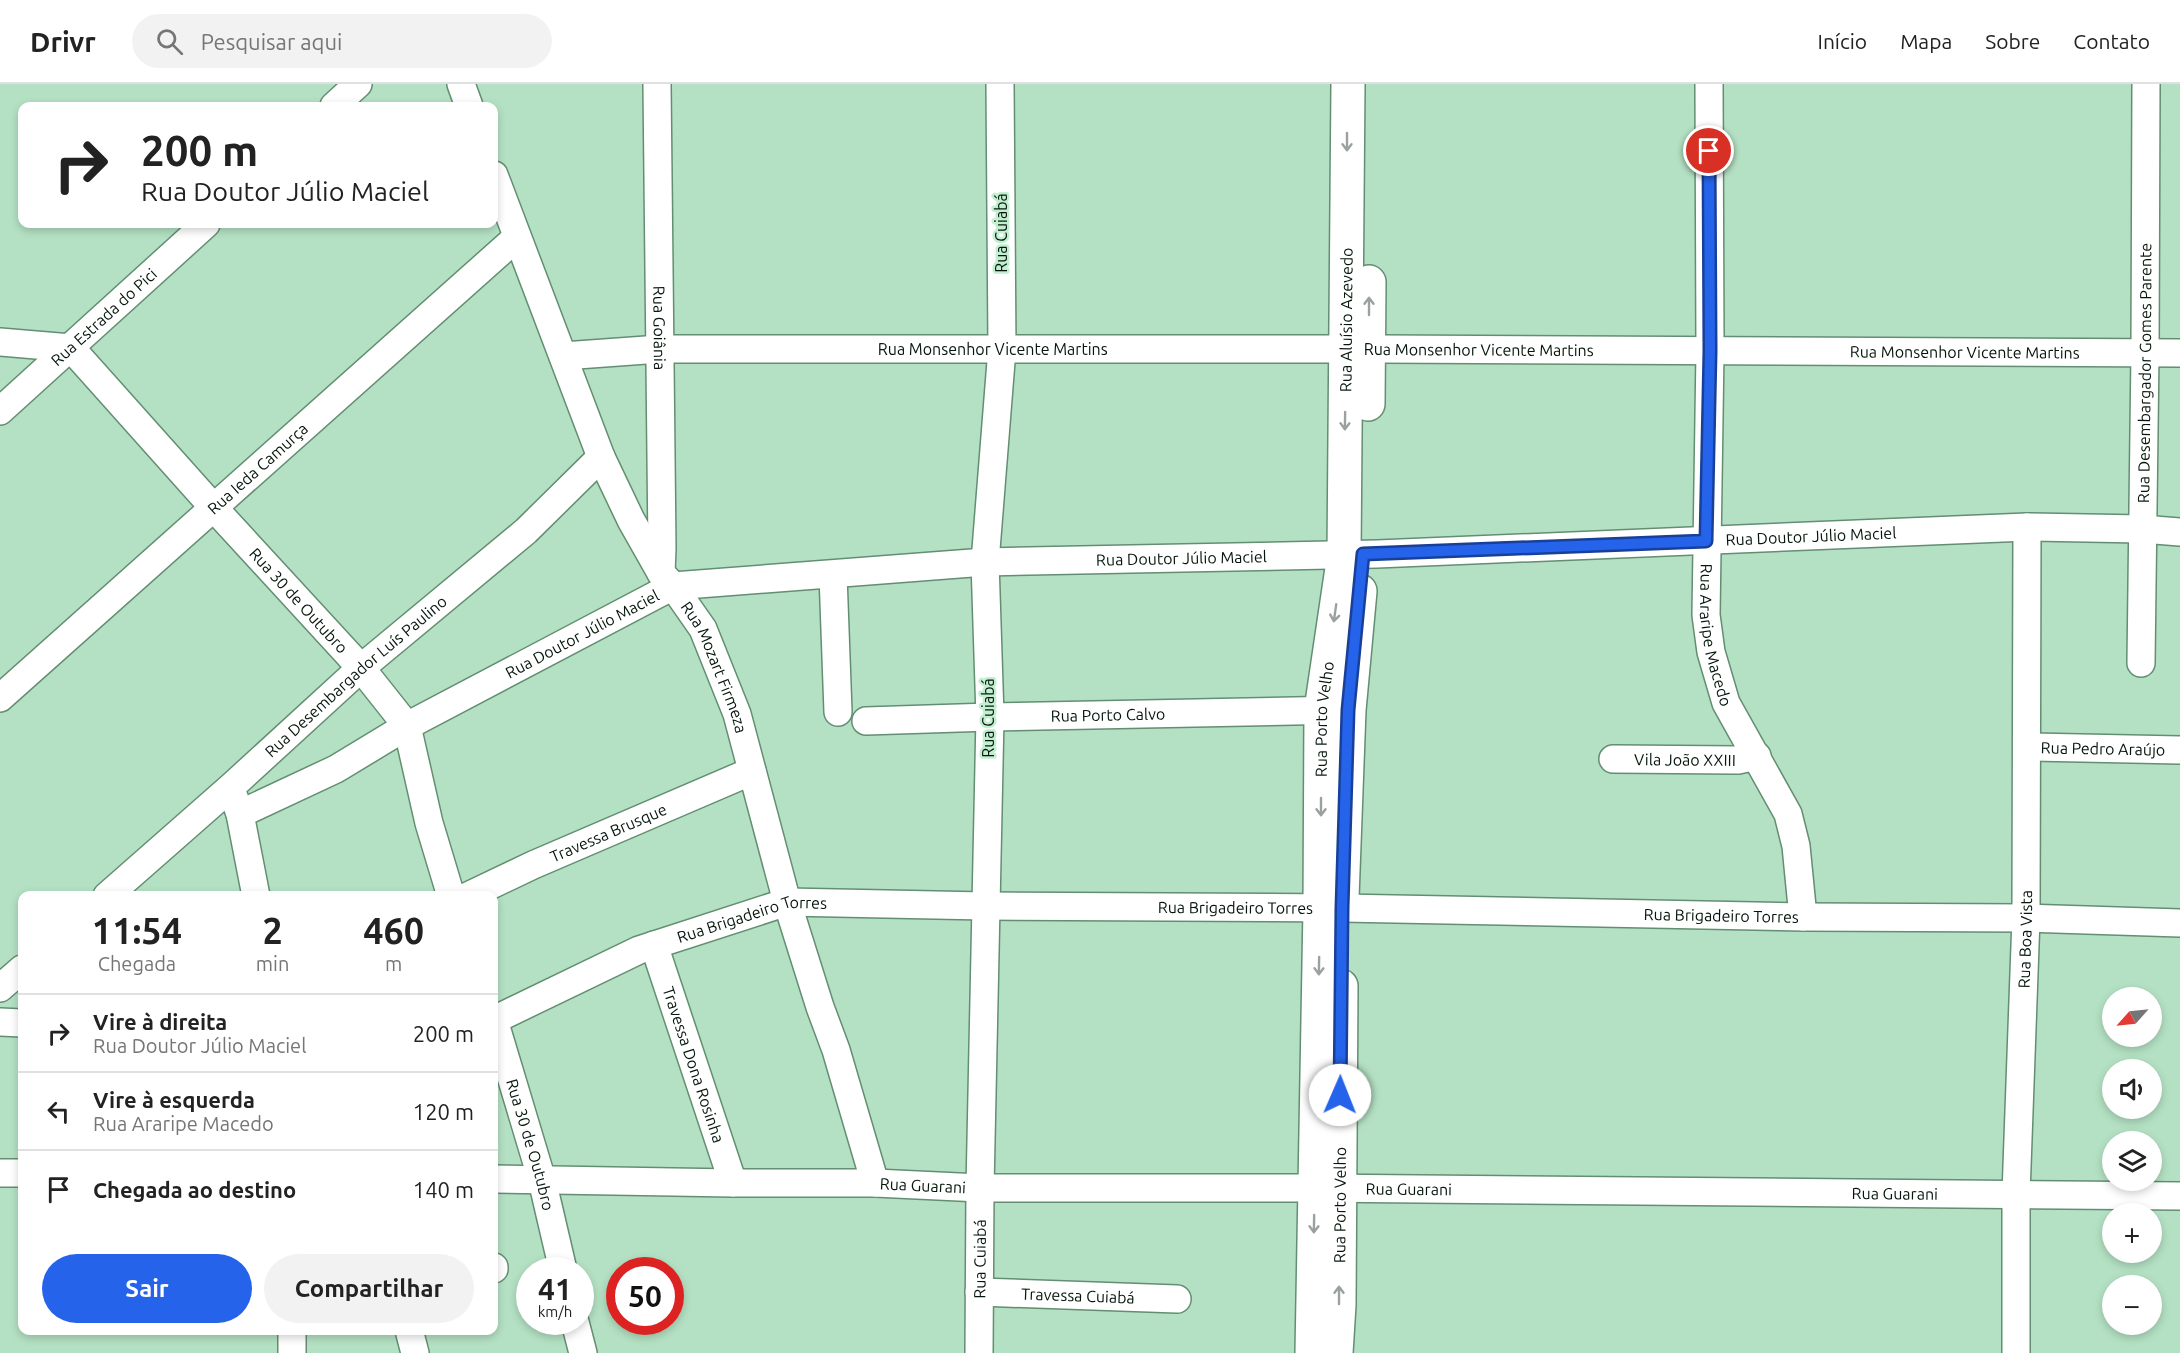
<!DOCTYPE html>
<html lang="pt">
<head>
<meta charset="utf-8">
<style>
  body { margin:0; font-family:Ubuntu,sans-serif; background:#f2f2f2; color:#222; height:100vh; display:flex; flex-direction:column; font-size:22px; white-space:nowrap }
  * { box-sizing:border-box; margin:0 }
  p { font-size:20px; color:#767676 }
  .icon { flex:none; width:33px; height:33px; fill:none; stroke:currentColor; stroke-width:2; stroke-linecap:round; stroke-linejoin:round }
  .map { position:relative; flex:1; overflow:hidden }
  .side { position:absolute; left:18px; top:807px; width:480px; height:444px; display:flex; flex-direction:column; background:#fff; border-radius:12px; box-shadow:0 3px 9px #0003 }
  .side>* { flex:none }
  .top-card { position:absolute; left:18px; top:18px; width:480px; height:126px; border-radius:12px; box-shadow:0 3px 9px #0003; background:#fff; color:#222; overflow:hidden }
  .needle { width:39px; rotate:243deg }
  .tools { position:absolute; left:2102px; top:903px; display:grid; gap:12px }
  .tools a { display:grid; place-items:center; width:60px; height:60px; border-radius:50%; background:#fff; box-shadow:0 3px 9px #0003; font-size:30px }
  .speed { position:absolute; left:516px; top:1173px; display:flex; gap:12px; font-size:30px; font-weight:700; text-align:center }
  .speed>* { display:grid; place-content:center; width:78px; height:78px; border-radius:50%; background:#fff; box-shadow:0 3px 9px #0003; line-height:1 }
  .speed small { font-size:15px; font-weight:400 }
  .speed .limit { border:9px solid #d22; background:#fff; color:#111 }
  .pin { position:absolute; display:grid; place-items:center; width:51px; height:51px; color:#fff; margin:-26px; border:3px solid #fff; border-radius:50%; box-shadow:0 2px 6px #0007 }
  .me { position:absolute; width:66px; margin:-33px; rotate:1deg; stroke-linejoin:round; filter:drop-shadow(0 0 4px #0008) }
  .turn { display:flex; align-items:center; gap:21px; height:126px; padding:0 24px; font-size:27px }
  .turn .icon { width:78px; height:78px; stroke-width:2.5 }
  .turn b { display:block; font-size:42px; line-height:51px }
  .eta { display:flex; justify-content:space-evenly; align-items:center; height:102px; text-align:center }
  .eta b { font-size:36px; font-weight:700; line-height:42px }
  .cta { display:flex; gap:12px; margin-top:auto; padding:12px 24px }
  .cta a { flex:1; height:69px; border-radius:36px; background:#2563eb; color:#fff; font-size:24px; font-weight:700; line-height:69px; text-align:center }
  .cta a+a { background:#f2f2f2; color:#222 }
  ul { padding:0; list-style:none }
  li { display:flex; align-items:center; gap:18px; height:78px; padding:0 24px; border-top:2px solid #e0e0e0 }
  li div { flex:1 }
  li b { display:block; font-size:22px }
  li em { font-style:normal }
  header { display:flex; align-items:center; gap:36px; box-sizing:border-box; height:84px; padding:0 30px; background:#fff; border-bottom:2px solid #e0e0e0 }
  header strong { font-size:28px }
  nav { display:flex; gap:33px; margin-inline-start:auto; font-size:21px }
  .search { width:420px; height:54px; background:#f2f2f2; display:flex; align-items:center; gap:15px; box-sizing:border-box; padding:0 21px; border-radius:33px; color:#767676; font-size:22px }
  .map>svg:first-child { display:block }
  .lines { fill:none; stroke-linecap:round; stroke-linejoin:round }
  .minor-casing { stroke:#638e71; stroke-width:30 }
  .major-casing { stroke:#638e71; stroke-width:36 }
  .minor { stroke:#fff; stroke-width:27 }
  .major { stroke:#fff; stroke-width:33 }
  .oneway { stroke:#9ba29e }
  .route-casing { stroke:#184099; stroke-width:15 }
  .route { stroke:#2563eb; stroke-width:10 }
  .labels { text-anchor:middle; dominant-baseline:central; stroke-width:5; stroke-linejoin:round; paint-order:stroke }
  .street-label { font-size:16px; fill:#06160c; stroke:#c1efcf }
</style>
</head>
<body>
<header>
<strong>Drivr</strong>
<div class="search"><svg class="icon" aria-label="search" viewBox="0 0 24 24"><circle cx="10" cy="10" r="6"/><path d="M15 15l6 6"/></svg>Pesquisar aqui</div>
<nav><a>Início</a><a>Mapa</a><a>Sobre</a><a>Contato</a></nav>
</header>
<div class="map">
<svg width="2180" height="1269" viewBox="0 0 2180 1269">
  <rect width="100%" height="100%" fill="#b4e1c3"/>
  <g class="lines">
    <!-- minor casing -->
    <g class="minor-casing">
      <g id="minor">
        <path d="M 461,0 L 469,22"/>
        <path id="s1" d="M 657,0 L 662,465 L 661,489"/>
        <path id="s2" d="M 1709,0 L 1710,267 L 1706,531 L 1711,568 L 1726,619 L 1788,730 L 1796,762 L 1803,833"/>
        <path d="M 334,22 L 358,0"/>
        <path id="s3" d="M 494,91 L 601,373 L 631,436 L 661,489 L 673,502 L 703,545 L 737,630 L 787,818 L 820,923 L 836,966 L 875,1099"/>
        <path d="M 0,258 L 71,264"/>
        <path id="s4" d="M 71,264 L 213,423 L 361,584 L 407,642 L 429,739 L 451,812"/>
        <path id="s5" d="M 563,272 L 660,265 L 1381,265 L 2180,269"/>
        <path id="s6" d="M 0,327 L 206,140"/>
        <path d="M 833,491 L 838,628"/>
        <path id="s7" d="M 2141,579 L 2145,269 L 2146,0"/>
        <path id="s8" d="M 0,614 L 516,154"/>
        <path id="s9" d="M 866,637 L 990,633 L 1342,626"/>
        <path id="s10" d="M 2027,663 L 2180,666"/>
        <path id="s11" d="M 1613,675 L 1738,676 L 1757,672"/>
        <path d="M 234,713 L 240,730 L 256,812"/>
        <path id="s12" d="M 240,730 L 336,685 L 407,642 L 673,502 L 985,478 L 1377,470 L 2027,443 L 2142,445 L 2180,448"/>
        <path id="s13" d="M 107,812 L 231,703 L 361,584 L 526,447 L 601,373"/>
        <path id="s14" d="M 468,812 L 533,781 L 752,687"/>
        <path id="s15" d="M 654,861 L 733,1099"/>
        <path d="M 0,904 L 22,885"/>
        <path id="s16" d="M 494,936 L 639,866 L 787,818 L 985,822 L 1342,824 L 1803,833 L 2026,834 L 2180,839"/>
        <path id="s17" d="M 494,936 L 542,1096 L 563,1186"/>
        <path d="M 0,938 L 22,939"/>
        <path d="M 0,1089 L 22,1089"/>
        <path id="s18" d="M 494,1095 L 733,1099 L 875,1099 L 980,1104 L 1315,1104 L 2180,1112"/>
        <path d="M 494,1183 L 494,1185"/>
        <path id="s19" d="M 979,1208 L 1177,1215"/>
        <path d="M 575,1238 L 583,1269"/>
        <path d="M 409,1246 L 415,1269"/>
        <path d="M 292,1269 L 292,1246"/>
        <path id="s20" d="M 979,1269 L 980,1104 L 990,633 L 985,478 L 1002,265 L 1000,0"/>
        <path id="s21" d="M 2016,1269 L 2016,1110 L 2026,834 L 2027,443"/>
      </g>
    </g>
    <!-- major casing -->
    <g class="major-casing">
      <g id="major">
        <path d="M 1368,320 L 1369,198"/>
        <path d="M 1342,814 L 1349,626 L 1360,507"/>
        <path id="s22" d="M 1312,1269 L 1320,824 L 1321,626 L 1344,471 L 1348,0"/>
        <path id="s23" d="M 1336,1269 L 1339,1221 L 1341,902"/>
      </g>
    </g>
    <!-- minor -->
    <use href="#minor" class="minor"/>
    <!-- major -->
    <use href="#major" class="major"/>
  </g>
  <!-- one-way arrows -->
  <defs><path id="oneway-shaft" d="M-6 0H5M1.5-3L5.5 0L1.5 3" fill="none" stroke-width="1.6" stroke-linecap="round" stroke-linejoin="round" transform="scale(1.5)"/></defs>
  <g class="oneway">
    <use href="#oneway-shaft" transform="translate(1347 58) rotate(90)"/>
    <use href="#oneway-shaft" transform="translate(1369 222) rotate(-90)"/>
    <use href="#oneway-shaft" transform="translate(1345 337) rotate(91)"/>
    <use href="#oneway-shaft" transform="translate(1335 529) rotate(98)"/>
    <use href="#oneway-shaft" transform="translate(1321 723) rotate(90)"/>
    <use href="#oneway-shaft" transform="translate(1319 882) rotate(91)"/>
    <use href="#oneway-shaft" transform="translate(1314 1140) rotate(91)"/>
    <use href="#oneway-shaft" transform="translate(1339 1211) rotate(-90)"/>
  </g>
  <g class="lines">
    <!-- route casing -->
    <g class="route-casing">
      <path id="route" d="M 1340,1011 L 1342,824 L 1348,626 L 1363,470 L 1706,457 L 1710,267 L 1709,67"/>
    </g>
    <!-- route -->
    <use href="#route" class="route"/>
  </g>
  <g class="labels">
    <!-- street labels -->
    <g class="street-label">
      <text transform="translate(1001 149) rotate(-90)">Rua Cuiabá</text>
      <text stroke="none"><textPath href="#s6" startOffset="140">Rua Estrada do Pici</textPath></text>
      <text stroke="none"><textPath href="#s22" startOffset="1035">Rua Aluísio Azevedo</textPath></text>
      <text stroke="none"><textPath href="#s1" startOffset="244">Rua Goiânia</textPath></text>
      <text stroke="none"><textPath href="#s5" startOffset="430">Rua Monsenhor Vicente Martins</textPath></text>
      <text stroke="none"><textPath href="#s5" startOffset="916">Rua Monsenhor Vicente Martins</textPath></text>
      <text stroke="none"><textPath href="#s5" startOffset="1402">Rua Monsenhor Vicente Martins</textPath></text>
      <text stroke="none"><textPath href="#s7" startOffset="290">Rua Desembargador Gomes Parente</textPath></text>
      <text stroke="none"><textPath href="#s8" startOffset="345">Rua Ieda Camurça</textPath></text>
      <text stroke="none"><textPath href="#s12" startOffset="1629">Rua Doutor Júlio Maciel</textPath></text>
      <text stroke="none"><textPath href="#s12" startOffset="999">Rua Doutor Júlio Maciel</textPath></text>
      <text stroke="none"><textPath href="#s4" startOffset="340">Rua 30 de Outubro</textPath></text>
      <text stroke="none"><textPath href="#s12" startOffset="387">Rua Doutor Júlio Maciel</textPath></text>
      <text stroke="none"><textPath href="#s2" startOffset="552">Rua Araripe Macedo</textPath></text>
      <text stroke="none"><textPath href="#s3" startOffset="542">Rua Mozart Firmeza</textPath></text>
      <text stroke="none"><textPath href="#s13" startOffset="332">Rua Desembargador Luís Paulino</textPath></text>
      <text stroke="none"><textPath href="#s9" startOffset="242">Rua Porto Calvo</textPath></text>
      <text transform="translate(988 634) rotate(-90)">Rua Cuiabá</text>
      <text stroke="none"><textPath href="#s22" startOffset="634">Rua Porto Velho</textPath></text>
      <text stroke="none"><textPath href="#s10" startOffset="76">Rua Pedro Araújo</textPath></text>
      <text stroke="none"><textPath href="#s11" startOffset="72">Vila João XXIII</textPath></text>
      <text stroke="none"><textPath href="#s14" startOffset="154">Travessa Brusque</textPath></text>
      <text stroke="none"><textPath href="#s16" startOffset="765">Rua Brigadeiro Torres</textPath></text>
      <text stroke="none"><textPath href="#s16" startOffset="1251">Rua Brigadeiro Torres</textPath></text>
      <text stroke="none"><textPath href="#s16" startOffset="279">Rua Brigadeiro Torres</textPath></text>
      <text stroke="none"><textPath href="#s21" startOffset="414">Rua Boa Vista</textPath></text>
      <text stroke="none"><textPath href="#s15" startOffset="126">Travessa Dona Rosinha</textPath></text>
      <text stroke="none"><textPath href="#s17" startOffset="130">Rua 30 de Outubro</textPath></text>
      <text stroke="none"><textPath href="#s18" startOffset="429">Rua Guarani</textPath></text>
      <text stroke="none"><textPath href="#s18" startOffset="915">Rua Guarani</textPath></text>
      <text stroke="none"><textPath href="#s18" startOffset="1401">Rua Guarani</textPath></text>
      <text stroke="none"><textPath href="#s23" startOffset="148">Rua Porto Velho</textPath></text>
      <text stroke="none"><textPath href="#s20" startOffset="94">Rua Cuiabá</textPath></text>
      <text stroke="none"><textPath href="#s19" startOffset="99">Travessa Cuiabá</textPath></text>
    </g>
  </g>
</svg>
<div class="tools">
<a><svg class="needle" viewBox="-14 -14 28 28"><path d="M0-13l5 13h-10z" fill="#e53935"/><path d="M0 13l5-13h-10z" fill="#767676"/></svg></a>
<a><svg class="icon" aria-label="sound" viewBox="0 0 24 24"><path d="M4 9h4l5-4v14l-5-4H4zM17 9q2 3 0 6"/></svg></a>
<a><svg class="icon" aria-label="layers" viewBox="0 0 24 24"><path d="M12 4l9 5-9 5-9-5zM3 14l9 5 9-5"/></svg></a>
<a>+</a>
<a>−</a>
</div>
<div class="speed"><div>41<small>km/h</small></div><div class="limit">50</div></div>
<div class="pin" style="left:1709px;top:67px;background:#d93025"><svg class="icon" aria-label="arrive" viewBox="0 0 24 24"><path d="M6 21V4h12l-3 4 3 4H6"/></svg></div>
<svg class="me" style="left:1340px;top:1011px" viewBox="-20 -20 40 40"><circle r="19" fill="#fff"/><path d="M0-13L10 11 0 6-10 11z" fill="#2563eb"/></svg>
<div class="top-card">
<div class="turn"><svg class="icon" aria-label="right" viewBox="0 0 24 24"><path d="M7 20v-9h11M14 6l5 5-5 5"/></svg><div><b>200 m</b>Rua Doutor Júlio Maciel</div></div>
</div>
<section class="side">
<div class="eta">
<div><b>11:54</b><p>Chegada</p></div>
<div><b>2</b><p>min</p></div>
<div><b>460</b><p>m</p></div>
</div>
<ul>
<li><svg class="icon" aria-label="right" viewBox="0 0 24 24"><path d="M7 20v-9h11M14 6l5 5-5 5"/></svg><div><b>Vire à direita</b><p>Rua Doutor Júlio Maciel</p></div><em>200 m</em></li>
<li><svg class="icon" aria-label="left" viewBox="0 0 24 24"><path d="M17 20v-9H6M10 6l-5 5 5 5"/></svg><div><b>Vire à esquerda</b><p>Rua Araripe Macedo</p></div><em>120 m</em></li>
<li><svg class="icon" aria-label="arrive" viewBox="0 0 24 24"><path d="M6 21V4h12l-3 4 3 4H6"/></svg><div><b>Chegada ao destino</b></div><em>140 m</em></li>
</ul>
<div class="cta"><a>Sair</a><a>Compartilhar</a></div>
</section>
</div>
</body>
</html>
